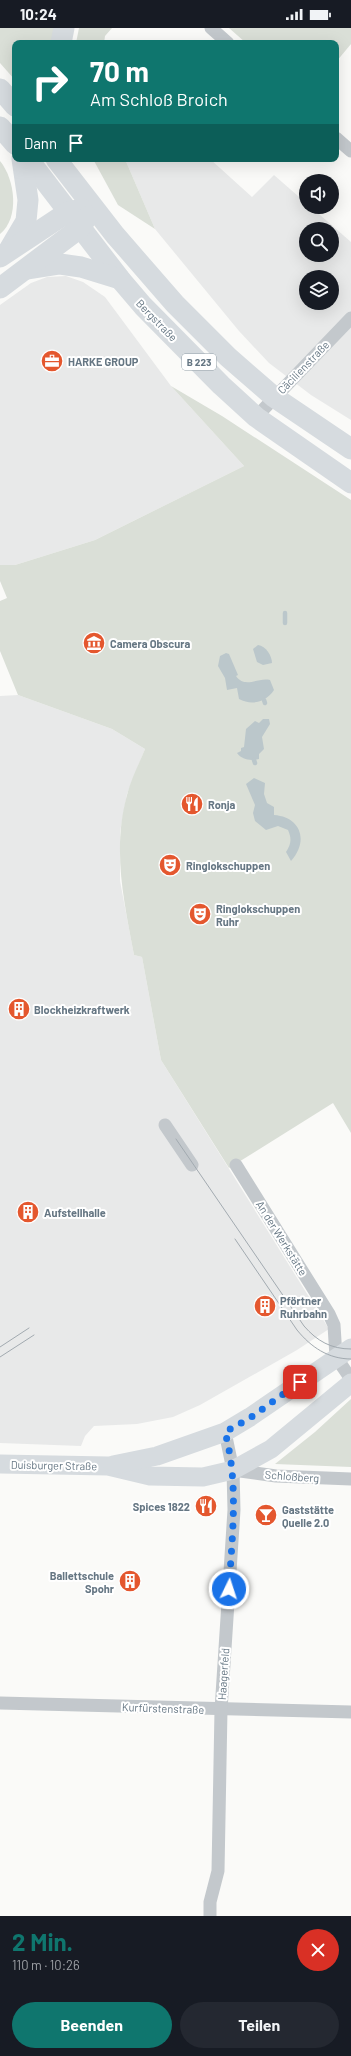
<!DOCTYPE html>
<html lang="de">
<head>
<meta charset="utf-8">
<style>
  body { margin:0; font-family:Barlow,sans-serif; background:#242831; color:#f1f3f6; height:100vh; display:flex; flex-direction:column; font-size:15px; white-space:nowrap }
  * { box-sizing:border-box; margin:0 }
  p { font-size:13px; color:#9ea1a6 }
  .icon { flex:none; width:22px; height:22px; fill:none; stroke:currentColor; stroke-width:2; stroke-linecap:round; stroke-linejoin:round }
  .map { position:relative; height:1888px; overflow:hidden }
  .sheet { display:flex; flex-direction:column; background:#171b24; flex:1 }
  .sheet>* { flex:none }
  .guide { position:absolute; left:12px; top:12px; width:327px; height:122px; border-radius:8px; box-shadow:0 4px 16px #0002; background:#0f766e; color:#fff; overflow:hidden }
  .controls { position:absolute; left:299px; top:146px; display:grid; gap:8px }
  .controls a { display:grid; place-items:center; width:40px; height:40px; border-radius:50%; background:#171b24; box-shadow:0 4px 16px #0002; font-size:20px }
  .pin { position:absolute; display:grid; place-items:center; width:34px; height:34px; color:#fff; margin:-17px; border-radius:8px; box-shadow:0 2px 6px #0006 }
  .me { position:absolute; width:44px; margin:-22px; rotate:4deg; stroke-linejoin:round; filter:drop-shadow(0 0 3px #0008) }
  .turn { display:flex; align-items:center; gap:14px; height:84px; padding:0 12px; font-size:18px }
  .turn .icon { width:52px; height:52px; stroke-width:2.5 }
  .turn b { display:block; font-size:28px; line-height:34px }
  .then { display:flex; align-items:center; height:38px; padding:0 12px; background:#0003; gap:8px; font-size:15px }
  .round { display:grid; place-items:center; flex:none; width:42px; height:42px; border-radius:21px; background:#242831 }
  .overview { display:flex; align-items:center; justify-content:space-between; height:68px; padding:0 12px }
  h1 { font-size:24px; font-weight:700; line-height:30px; color:#0f766e }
  .action { display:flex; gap:8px; margin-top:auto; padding:8px 12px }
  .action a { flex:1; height:46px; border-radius:24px; background:#0f766e; color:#fff; font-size:16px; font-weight:700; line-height:46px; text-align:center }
  .action a+a { background:#242831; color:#f1f3f6 }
  .status { display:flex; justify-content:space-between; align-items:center; height:28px; padding:0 20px; background:#171b24; direction:ltr }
  .status svg { height:11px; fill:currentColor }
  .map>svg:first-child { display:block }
  .built { fill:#e8e9e9; fill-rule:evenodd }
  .green { fill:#dadfd7 }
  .water { fill:#bbc7cb }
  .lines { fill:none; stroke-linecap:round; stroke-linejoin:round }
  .stream { stroke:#bbc7cb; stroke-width:4.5 }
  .minor { stroke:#c3c8cc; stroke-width:13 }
  .secondary { stroke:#d6dbdf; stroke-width:19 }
  .primary { stroke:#d6dbdf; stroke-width:21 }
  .tram { stroke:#a2aab0; stroke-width:1 }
  .route { stroke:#1a73e8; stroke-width:7; stroke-dasharray:0 12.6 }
  .labels { text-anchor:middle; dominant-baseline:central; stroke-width:4; stroke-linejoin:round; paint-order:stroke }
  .shield { fill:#fff; stroke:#939fa8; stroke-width:1 }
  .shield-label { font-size:10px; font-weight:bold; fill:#657683 }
  .street-label { font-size:11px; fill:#657683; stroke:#fff }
  .poi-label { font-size:11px; font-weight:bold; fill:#657683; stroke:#fff; text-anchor:start }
</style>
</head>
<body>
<div class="status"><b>10:24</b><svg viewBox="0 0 49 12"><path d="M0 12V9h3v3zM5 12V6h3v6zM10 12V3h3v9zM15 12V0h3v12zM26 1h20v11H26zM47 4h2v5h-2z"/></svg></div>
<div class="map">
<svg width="351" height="1888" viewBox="0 0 351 1888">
  <rect width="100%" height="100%" fill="#fafaf8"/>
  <!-- built -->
  <g class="built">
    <path d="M 125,131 L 210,131 L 252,169 L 274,147 L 306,175 L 306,179 L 311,179 L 351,214 L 351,392 L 311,367 L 269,335 L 239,303 L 155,201 ZM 306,201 L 332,201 L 332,227 L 306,227 ZM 306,249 L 332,249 L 332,275 L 306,275 Z"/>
    <path d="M 66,248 L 83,254 L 105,269 L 171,358 L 244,438 L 95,512 L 15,537 L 0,537 L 0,277 L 31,255 L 47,249 Z"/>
    <path d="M 18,667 L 112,701 L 145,721 L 127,766 L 120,804 L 120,853 L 134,927 L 142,929 L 161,1032 L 329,1301 L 297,1322 L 200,1377 L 173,1389 L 137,1396 L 94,1398 L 85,1408 L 81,1418 L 0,1415 L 0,668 Z"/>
  </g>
  <!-- green -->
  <g class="green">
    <path d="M 0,0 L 56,0 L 54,15 L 15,15 L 15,52 L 0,35 Z"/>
    <path d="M 79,0 L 112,0 L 105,8 L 104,15 L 76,15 Z"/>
    <path d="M 229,0 L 351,0 L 351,16 L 336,34 L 336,15 L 246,15 Z"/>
    <path d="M 93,131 L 125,131 L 155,201 L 118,177 Z"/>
    <path d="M 0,133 C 15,151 20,190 0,206 Z"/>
    <path d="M 171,358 L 222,388 L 351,472 L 351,1105 L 333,1075 L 229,1140 L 161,1032 L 142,929 L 134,927 C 124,873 112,822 127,767 C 131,751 139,736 145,721 L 112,701 L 18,667 L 0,623 L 0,573 L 7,570 L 0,553 L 0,537 L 15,537 L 95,512 L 244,438 Z"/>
    <path d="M 351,1371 L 351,1439 L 275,1436 L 315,1404 Z"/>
  </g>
  <!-- water -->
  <g class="water">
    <path d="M 258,617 C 266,618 272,628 272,635 L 263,637 L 257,634 L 253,621 Z"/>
    <path d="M 226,625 L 229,626 L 238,647 L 236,648 C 245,661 258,649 270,652 L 274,662 C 266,674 252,678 239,671 L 237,660 L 227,662 L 225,650 L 218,638 L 220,628 Z"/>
    <path d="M 263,691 L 269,691 L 270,696 L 262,709 L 264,721 L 259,726 L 259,731 C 251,733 242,732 237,725 L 241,723 L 241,720 L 244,719 L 246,701 L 255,693 L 259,695 Z"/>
    <path d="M 254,750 L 265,755 L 264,766 L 267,775 L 274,779 L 274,787 C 301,789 309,813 291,833 L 286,824 C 291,816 292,811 288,802 L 278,798 L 266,802 L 255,793 L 253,785 L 255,777 L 246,756 Z"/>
  </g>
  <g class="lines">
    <!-- stream -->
    <g class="stream">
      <path d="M 285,595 L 285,585"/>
      <path d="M 264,672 L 265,675"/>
      <path d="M 254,732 L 255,735"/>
    </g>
    <!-- minor -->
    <g class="minor">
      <path d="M 211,0 L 228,15"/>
      <path d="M 336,110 L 351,123"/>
      <path d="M 256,389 L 351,290"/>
      <path d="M 165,1097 L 192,1137"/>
      <path d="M 236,1137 L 329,1286 L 334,1297 L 336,1329 L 351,1351"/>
      <path d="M 233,1442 L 276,1448 L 351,1451"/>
      <path d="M 0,1675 L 351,1684"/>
      <path d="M 210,1888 L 210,1874 L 218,1843 L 221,1682 L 234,1482 L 233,1442 L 225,1404"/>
    </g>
    <!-- secondary -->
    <g class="secondary">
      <path d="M 0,1436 L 108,1438 L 150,1448 L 203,1449 L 233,1442 L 271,1421 L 351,1355"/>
      <path d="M 113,1437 L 157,1428 L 225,1404 L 250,1389 L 351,1320"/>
    </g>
    <!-- primary -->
    <g class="primary">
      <path d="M 61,15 L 64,0"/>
      <path d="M 0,61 L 15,78"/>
      <path d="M 0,99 L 15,116"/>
      <path d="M 28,131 L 120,251 L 143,278 L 221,357 L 256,389 L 351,455"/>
      <path d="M 56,131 L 115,207 L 175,276 L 228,329 L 274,369 L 351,421"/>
      <path d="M 10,220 L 26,193 L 28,172 L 22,131"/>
      <path d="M 0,229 L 68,184 L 82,181"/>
      <path d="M 28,241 L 60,236 L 81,239 L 120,251"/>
      <path d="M 0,260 L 80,200 L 87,189"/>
    </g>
    <!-- tram -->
    <g class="tram">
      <path d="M 176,1111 L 304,1298 C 317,1313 331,1321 351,1321"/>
      <path d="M 235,1211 L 297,1302 C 311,1319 328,1331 351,1331"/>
      <path d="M 0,1319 L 29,1300"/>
      <path d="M 0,1329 L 34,1307"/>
    </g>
  </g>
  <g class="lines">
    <!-- route -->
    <path class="route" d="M 229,1561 C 232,1508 239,1456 225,1404 L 250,1390 L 300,1354"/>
  </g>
  <!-- icons -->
  <defs>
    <g id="office-disc" transform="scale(1.15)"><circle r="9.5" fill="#e4572e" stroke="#fff"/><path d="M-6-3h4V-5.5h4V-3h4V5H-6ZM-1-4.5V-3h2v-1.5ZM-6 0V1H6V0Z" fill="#fff"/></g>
    <g id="museum-disc" transform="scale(1.15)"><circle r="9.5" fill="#e4572e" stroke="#fff"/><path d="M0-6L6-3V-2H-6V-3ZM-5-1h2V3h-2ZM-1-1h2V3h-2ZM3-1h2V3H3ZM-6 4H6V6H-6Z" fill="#fff"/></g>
    <g id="restaurant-disc" transform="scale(1.15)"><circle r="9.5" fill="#e4572e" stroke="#fff"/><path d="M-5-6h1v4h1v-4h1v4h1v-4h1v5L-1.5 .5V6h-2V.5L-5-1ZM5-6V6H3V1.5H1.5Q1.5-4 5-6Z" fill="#fff"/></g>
    <g id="theatre-disc" transform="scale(1.15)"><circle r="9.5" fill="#e4572e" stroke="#fff"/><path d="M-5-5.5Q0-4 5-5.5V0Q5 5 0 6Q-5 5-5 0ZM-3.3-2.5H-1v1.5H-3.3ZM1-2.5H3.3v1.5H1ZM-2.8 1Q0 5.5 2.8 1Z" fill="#fff"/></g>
    <g id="building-disc" transform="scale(1.15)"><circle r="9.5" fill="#e4572e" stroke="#fff"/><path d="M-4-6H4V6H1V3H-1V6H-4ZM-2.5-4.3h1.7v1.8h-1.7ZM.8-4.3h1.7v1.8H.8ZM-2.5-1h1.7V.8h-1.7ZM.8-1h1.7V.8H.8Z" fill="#fff"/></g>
    <g id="bar-disc" transform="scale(1.15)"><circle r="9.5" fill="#e4572e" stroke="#fff"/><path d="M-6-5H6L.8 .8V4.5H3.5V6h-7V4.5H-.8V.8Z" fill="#fff"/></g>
  </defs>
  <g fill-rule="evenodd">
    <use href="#office-disc" x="52" y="333"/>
    <use href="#museum-disc" x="94" y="615"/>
    <use href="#restaurant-disc" x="192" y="776"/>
    <use href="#theatre-disc" x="170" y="837"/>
    <use href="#theatre-disc" x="200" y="886"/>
    <use href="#building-disc" x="19" y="981"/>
    <use href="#building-disc" x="28" y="1184"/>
    <use href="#building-disc" x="265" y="1278"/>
    <use href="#restaurant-disc" x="206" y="1478"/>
    <use href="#bar-disc" x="266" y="1487"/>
    <use href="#building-disc" x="130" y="1553"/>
  </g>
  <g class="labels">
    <!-- shield labels -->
    <rect class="shield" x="182" y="326" width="34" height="16" rx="3"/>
    <g class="shield-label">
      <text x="199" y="334">B 223</text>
    </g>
    <!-- street labels -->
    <g class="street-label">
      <text transform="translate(157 292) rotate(46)">Bergstraße</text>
      <text transform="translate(303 339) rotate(-46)">Cäcilienstraße</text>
      <text transform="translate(282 1210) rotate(58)">An der Werkstätte</text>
      <text transform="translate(54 1437) rotate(1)">Duisburger Straße</text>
      <text transform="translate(292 1448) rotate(4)">Schloßberg</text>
      <text transform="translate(223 1646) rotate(-86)">Haagerfeld</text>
      <text transform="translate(163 1680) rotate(2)">Kurfürstenstraße</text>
    </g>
    <!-- poi labels -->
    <g class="poi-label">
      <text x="68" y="333">HARKE GROUP</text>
      <text x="110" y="615">Camera Obscura</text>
      <text x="208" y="776">Ronja</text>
      <text x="186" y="837">Ringlokschuppen</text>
      <text x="216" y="880">Ringlokschuppen<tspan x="216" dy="13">Ruhr</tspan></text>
      <text x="34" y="981">Blockheizkraftwerk</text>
      <text x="44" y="1184">Aufstellhalle</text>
      <text x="280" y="1272">Pförtner<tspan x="280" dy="13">Ruhrbahn</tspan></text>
      <text x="190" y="1478" text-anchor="end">Spices 1822</text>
      <text x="282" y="1481">Gaststätte<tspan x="282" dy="13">Quelle 2.0</tspan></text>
      <text x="114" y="1547" text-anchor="end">Ballettschule<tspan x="114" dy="13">Spohr</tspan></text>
    </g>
  </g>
</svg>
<div class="controls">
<a><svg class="icon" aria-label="sound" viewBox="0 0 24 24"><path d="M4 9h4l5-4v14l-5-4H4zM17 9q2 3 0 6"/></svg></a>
<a><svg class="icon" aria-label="search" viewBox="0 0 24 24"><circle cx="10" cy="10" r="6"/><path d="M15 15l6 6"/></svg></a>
<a><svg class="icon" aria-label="layers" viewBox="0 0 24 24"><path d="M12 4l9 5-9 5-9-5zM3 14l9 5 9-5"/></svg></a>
</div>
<div class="pin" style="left:300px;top:1354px;background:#d93025"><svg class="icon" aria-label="arrive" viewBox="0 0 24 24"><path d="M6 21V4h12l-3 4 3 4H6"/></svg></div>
<svg class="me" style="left:229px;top:1561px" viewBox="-20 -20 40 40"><circle r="17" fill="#1a73e8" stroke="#fff" stroke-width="3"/><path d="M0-11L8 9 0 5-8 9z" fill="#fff"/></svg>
<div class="guide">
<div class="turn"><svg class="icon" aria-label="right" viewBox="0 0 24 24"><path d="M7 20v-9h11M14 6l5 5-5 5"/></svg><div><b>70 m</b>Am Schloß Broich</div></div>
<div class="then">Dann<svg class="icon" aria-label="arrive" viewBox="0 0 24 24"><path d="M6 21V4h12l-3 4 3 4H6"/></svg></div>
</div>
</div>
<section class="sheet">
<div class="overview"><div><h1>2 Min.</h1><p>110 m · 10:26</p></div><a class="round" style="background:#d93025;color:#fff"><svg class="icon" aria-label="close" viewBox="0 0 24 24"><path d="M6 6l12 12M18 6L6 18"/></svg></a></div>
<div class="action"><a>Beenden</a><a>Teilen</a></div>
</section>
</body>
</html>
